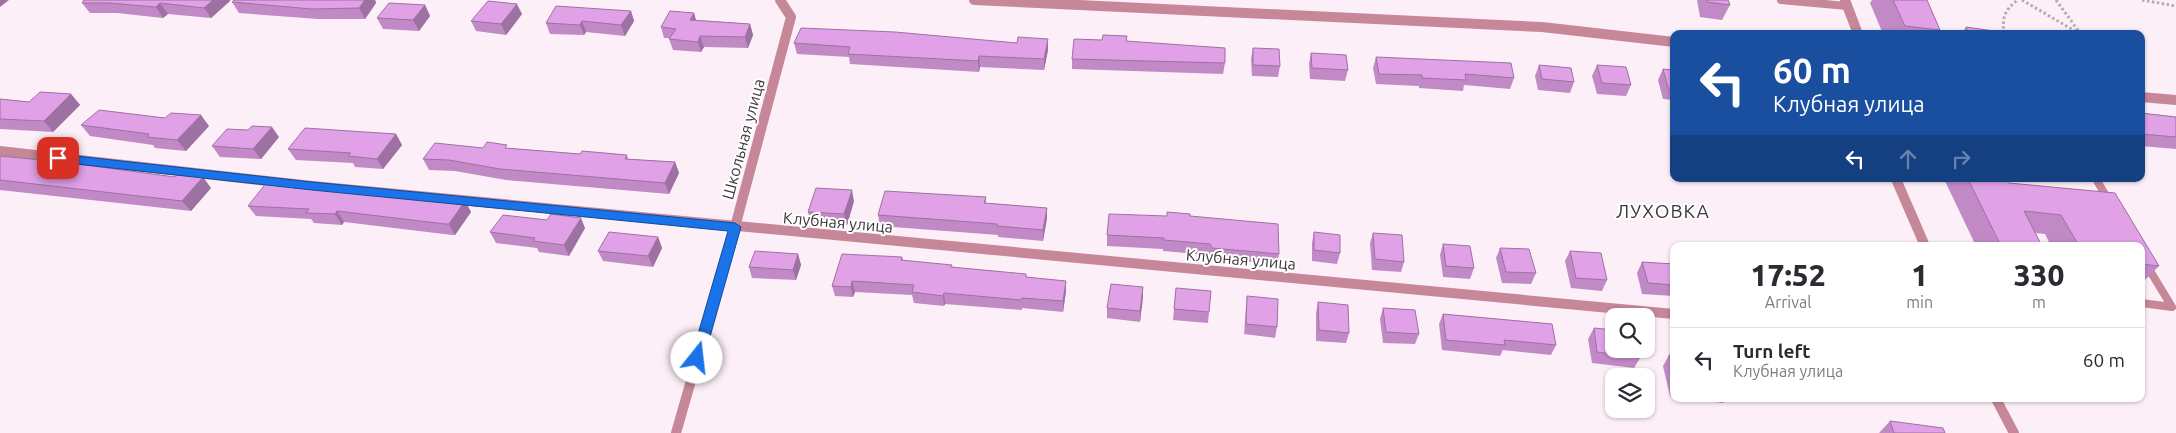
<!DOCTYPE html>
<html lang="en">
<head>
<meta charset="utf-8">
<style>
  body { margin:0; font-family:Ubuntu,sans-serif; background:#f2f2f3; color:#2b2b33; height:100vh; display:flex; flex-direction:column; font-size:19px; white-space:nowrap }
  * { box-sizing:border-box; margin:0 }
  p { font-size:16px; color:#7c7c81 }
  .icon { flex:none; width:28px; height:28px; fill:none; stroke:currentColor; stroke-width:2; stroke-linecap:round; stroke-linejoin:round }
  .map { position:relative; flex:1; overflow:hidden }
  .drawer { position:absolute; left:1670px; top:242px; width:475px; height:160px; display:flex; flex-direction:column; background:#fff; border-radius:10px; box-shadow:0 1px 4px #0004 }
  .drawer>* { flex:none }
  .top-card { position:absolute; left:1670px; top:30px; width:475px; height:152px; border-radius:10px; box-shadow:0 1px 4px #0004; background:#1a4fa0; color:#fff; overflow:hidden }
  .fabs { position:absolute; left:1605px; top:308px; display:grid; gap:10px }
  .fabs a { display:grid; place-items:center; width:50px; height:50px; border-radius:10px; background:#fff; box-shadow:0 1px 4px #0004; font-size:25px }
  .pin { position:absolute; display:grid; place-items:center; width:42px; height:42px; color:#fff; margin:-21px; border-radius:10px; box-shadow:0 2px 8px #0006 }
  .me { position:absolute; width:55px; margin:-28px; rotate:16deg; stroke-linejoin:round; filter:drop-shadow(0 0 4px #0008) }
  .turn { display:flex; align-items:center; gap:18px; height:105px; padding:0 20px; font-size:22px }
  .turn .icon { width:65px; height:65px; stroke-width:2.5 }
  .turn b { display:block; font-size:35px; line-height:42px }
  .lanes { display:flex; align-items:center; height:48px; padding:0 20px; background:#0003; justify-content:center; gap:25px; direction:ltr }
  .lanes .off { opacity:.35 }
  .eta { display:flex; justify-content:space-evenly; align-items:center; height:85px; text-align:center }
  .eta b { font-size:30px; font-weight:800; line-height:35px }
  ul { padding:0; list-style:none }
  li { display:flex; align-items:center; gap:15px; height:65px; padding:0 20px; border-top:1px solid #e1e1e2 }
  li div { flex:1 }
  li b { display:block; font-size:19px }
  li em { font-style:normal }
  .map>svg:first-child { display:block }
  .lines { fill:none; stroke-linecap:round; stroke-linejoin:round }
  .path { stroke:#b6abb1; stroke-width:3; stroke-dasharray:2.5 2.5; stroke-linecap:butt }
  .lane { stroke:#c68798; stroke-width:8 }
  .street { stroke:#c68798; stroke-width:10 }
  .wall { fill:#c18ac6 }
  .shaded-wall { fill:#9d71a1 }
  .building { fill:#e0a1e6; stroke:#9d71a1 }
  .route { fill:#1a73e8; stroke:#114b97 }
  .labels { text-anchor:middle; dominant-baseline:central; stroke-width:4; stroke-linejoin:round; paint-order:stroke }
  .street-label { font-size:16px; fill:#3e373b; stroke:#fff }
  .quarter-label { font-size:19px; letter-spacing:1px; fill:#3e373b; stroke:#fff }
</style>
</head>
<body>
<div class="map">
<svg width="2176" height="433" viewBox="0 0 2176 433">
  <rect width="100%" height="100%" fill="#fdeff7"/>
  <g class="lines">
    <!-- path -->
    <g class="path">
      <path d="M 2022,0 L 2080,34"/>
      <path d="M 2056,0 L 2080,33"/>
      <path d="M 2142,0 L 2176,6"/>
      <path d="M 2004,34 C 2002,18 2004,10 2018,0"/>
    </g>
    <!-- lane -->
    <g class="lane">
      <path d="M 1781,0 L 1847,6"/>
      <path d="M 2096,179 L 2109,201"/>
      <path d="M 2141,256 L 2172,307 L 2141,303"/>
    </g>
    <!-- street -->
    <g class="street">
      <path d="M 974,0 L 1542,27 L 1674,42"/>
      <path d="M 1845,0 L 1858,34"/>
      <path d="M 2141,97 L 2176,100"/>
      <path d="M 0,151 L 312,186 L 1674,314"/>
      <path d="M 1896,179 L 1925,246"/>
      <path d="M 1996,399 L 2014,433"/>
      <path d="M 676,433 L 735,227 L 791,17 L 780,0"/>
    </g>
  </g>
  <!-- wall -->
  <g class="wall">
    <path d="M 234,0 L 375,0 L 376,3 L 365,19 L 318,19 L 239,13 L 232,2 Z"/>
    <path d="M 1697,0 L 1728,0 L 1730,5 L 1722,20 L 1700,17 Z"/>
    <path d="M 1872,0 L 1927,0 L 1940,30 L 1938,34 L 1883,34 L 1870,3 Z"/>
    <path d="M 230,1 L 211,18 L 168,14 L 163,18 L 117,13 L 90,13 L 82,3 Z"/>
    <path d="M 425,5 L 430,16 L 419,31 L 383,29 L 377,18 Z"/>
    <path d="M 631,11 L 634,21 L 625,36 L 586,32 L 584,35 L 550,34 L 546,23 Z"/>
    <path d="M 694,13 L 696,20 L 750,24 L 753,35 L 748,48 L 704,47 L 701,52 L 673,50 L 669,39 L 670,38 L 664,38 L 661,27 Z"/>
    <path d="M 522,14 L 506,35 L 476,31 L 471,21 Z"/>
    <path d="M 1966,27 L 2002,34 L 1961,34 Z"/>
    <path d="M 1126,41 L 1225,63 L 1223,74 L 1072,69 L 1072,59 Z"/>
    <path d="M 794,43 L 1048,50 L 1044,70 L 980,67 L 979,72 L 850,64 L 849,57 L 797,54 Z"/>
    <path d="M 1253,48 L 1280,66 L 1278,77 L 1252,76 L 1251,59 Z"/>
    <path d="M 1311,53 L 1348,70 L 1345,81 L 1310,79 L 1309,64 Z"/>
    <path d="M 1376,57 L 1514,78 L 1510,89 L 1464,85 L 1463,91 L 1419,88 L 1419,86 L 1376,84 L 1373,68 Z"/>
    <path d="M 1539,65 L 1574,82 L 1570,93 L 1538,90 L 1535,76 Z"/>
    <path d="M 1597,65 L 1631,85 L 1626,96 L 1597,94 L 1592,76 Z"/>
    <path d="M 1663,69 L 1674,70 L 1674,100 L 1663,99 L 1658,80 Z"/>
    <path d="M 71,94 L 80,105 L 53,132 L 0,129 L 0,99 L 29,102 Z"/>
    <path d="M 2141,113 L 2176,117 L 2176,149 L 2141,146 Z"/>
    <path d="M 81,125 L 209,126 L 186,151 L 155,148 L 153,145 L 90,136 Z"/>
    <path d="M 396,134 L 402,145 L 383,169 L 355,167 L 353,163 L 296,160 L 288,149 Z"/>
    <path d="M 279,137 L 261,159 L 220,157 L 212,146 Z"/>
    <path d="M 483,148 L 508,148 L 580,154 L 627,155 L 628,159 L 675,162 L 679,173 L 669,194 L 506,180 L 455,171 L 429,170 L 423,159 Z"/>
    <path d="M 0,158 L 211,188 L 191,211 L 0,190 Z"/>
    <path d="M 1944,179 L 2007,179 L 2009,183 L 2115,193 L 2159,266 L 2141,284 L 2141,246 L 2051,246 L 2045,234 L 2035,233 L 2042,246 L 1976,246 Z"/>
    <path d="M 302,189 L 421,199 L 465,201 L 471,212 L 455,235 L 452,235 L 344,222 L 342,225 L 314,223 L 311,219 L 256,216 L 248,206 Z"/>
    <path d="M 986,197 L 986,203 L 1047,208 L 1047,218 L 1043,241 L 998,237 L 998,235 L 880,226 L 878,215 Z"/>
    <path d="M 854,201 L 847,225 L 811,223 L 808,212 Z"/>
    <path d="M 1167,216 L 1190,216 L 1279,254 L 1277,264 L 1211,259 L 1209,255 L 1163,251 L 1163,249 L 1107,246 L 1107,235 Z"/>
    <path d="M 547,220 L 585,228 L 569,256 L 539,252 L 537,248 L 496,243 L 490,232 Z"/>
    <path d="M 1314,232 L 1340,253 L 1337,264 L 1312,261 L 1312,243 Z"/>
    <path d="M 1373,233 L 1404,262 L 1401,272 L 1372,270 L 1370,243 Z"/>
    <path d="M 658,237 L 662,248 L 653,267 L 603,261 L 598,251 Z"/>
    <path d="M 1443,244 L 1474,268 L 1470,279 L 1443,277 L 1440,255 Z"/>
    <path d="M 1500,248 L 1536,273 L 1531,284 L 1502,283 L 1496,258 Z"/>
    <path d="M 1570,251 L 1607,280 L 1602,291 L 1571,288 L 1565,261 Z"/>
    <path d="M 798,254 L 801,265 L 796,280 L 752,278 L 749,267 Z"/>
    <path d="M 902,257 L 903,260 L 952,267 L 1026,277 L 1066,281 L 1066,291 L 1063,312 L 1022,308 L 1022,310 L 945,304 L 944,306 L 914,303 L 912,295 L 855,292 L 853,297 L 835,296 L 832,286 Z"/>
    <path d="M 1642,262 L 1674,264 L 1674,296 L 1642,294 L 1637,273 Z"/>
    <path d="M 1143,287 L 1140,322 L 1107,318 L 1107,308 Z"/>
    <path d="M 1176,288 L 1209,312 L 1208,323 L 1173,320 Z"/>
    <path d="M 1247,296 L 1277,327 L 1275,338 L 1244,334 L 1246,307 Z"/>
    <path d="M 1318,302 L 1349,333 L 1346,343 L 1316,341 L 1316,313 Z"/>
    <path d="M 1383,308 L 1419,334 L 1415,344 L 1383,343 L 1380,319 Z"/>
    <path d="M 1443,314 L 1556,345 L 1551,355 L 1503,350 L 1500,356 L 1442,350 L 1439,324 Z"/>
    <path d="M 1594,328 L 1640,358 L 1634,368 L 1592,363 L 1588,339 Z"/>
    <path d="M 1669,355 L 1674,356 L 1674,397 L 1670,396 L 1663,366 Z"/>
    <path d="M 1691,399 L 1725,399 L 1723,403 Z"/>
    <path d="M 1897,399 L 1928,399 L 1926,401 Z"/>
    <path d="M 1890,421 L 1945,433 L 1879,433 Z"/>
  </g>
  <!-- shaded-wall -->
  <g class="shaded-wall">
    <path d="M 0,0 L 9,0 L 0,7 Z"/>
    <path d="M 213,0 L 230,0 L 230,1 L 211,18 L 204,8 Z"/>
    <path d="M 365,0 L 375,0 L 376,3 L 365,19 L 359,8 Z"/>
    <path d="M 160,3 L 168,14 L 163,18 L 156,7 Z"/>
    <path d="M 517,4 L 522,14 L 506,35 L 501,24 Z"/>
    <path d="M 425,5 L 430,16 L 419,31 L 413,20 Z"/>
    <path d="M 631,11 L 634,21 L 625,36 L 621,25 Z"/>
    <path d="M 694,13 L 697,24 L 690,20 Z"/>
    <path d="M 582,21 L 586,32 L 584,35 L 580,25 Z"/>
    <path d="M 750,24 L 753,35 L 748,48 L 745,37 Z"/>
    <path d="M 700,36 L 704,47 L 701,52 L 698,42 Z"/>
    <path d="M 1048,39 L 1048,50 L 1044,70 L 1044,59 Z"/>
    <path d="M 979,56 L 980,67 L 979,72 L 978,61 Z"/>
    <path d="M 71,94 L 80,105 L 53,132 L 44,121 Z"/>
    <path d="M 201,115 L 209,126 L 186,151 L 177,140 Z"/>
    <path d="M 272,127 L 279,137 L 261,159 L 253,149 Z"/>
    <path d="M 396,134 L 402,145 L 383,169 L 377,159 Z"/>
    <path d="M 675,162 L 679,173 L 669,194 L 665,183 Z"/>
    <path d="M 203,177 L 211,188 L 191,211 L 182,201 Z"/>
    <path d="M 298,183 L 306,194 L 294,188 Z"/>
    <path d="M 852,190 L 854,201 L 847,225 L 844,214 Z"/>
    <path d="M 465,201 L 471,212 L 455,235 L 449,224 Z"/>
    <path d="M 1047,208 L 1047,218 L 1043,241 L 1043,230 Z"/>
    <path d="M 337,211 L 344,222 L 342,225 L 335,214 Z"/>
    <path d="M 581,218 L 585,228 L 569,256 L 564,245 Z"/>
    <path d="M 658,237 L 662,248 L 653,267 L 648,256 Z"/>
    <path d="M 798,254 L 801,265 L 796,280 L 793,270 Z"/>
    <path d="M 852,281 L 855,292 L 853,297 L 851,287 Z"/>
    <path d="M 1066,281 L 1066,291 L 1063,312 L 1063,301 Z"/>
    <path d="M 1143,287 L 1143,298 L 1140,322 L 1140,311 Z"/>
    <path d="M 944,293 L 945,304 L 944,306 L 943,296 Z"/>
  </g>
  <!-- building -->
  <g class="building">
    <path d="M 84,0 L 213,0 L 204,8 L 160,3 L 156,7 L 109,3 L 82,3 Z"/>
    <path d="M 234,0 L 365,0 L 359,8 L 312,9 L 232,2 Z"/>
    <path d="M 1707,0 L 1728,0 L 1730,5 L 1707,2 Z"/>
    <path d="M 1893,0 L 1927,0 L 1940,30 L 1905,26 Z"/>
    <path d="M 488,1 L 517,4 L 501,24 L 471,21 Z"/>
    <path d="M 389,3 L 425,5 L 413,20 L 377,18 Z"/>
    <path d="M 556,6 L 631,11 L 621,25 L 582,21 L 580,25 L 546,23 Z"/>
    <path d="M 670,11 L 694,13 L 690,20 L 750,24 L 745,37 L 700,36 L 698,42 L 669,39 L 676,29 L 661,27 Z"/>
    <path d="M 1966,27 L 2001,32 L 2002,34 L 1969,34 Z"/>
    <path d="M 801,28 L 895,32 L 1017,43 L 1018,37 L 1048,39 L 1044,59 L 979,56 L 978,61 L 848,54 L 850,47 L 794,43 Z"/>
    <path d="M 1103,35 L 1127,36 L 1126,41 L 1225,48 L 1225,63 L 1072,59 L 1074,39 L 1102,40 Z"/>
    <path d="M 1253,48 L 1279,49 L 1280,66 L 1253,65 Z"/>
    <path d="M 1311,53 L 1346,55 L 1348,70 L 1312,68 Z"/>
    <path d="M 1376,57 L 1511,63 L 1514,78 L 1465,74 L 1466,80 L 1422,78 L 1422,75 L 1379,74 Z"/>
    <path d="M 1539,65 L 1571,68 L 1574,82 L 1542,79 Z"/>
    <path d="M 1597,65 L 1626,67 L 1631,85 L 1602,83 Z"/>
    <path d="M 1663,69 L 1674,70 L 1674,89 L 1668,88 Z"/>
    <path d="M 40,92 L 71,94 L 44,121 L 0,119 L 0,99 L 29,102 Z"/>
    <path d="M 99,110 L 165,118 L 171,113 L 201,115 L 177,140 L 147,137 L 149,134 L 81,125 Z"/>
    <path d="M 2141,113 L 2176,117 L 2176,137 L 2141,134 Z"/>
    <path d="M 252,126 L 272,127 L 253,149 L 212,146 L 227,129 L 248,130 Z"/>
    <path d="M 305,128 L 396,134 L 377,159 L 348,156 L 351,153 L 288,149 Z"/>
    <path d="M 487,142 L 507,145 L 505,148 L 580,154 L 582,151 L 627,155 L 625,159 L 675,162 L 665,183 L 500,169 L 449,160 L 423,159 L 435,143 L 483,148 Z"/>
    <path d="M 1,156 L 70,163 L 175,177 L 177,175 L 203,177 L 182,201 L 0,180 L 0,158 Z"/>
    <path d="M 1968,179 L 2007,179 L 2009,183 L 2115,193 L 2159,266 L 2141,264 L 2141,246 L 2079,246 L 2061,215 L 2024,211 L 2042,246 L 2001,246 Z"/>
    <path d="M 267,182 L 298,183 L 294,188 L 375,193 L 421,199 L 422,197 L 465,201 L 449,224 L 445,224 L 337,211 L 335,214 L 306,213 L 309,209 L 248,206 Z"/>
    <path d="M 816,188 L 852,190 L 844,214 L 808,212 Z"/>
    <path d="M 885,191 L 986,197 L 984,203 L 1047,208 L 1043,230 L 997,226 L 997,224 L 878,215 Z"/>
    <path d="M 1167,212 L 1190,214 L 1190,216 L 1278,224 L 1279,254 L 1212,248 L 1210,244 L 1164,240 L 1164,238 L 1107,235 L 1109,214 L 1167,216 Z"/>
    <path d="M 551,214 L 581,218 L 564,245 L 533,241 L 535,238 L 490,232 L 503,215 L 547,220 Z"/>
    <path d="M 609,232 L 658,237 L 648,256 L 598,251 Z"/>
    <path d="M 1314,232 L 1340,235 L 1340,253 L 1314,250 Z"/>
    <path d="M 1373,233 L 1402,235 L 1404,262 L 1375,259 Z"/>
    <path d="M 1443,244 L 1470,246 L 1474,268 L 1446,266 Z"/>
    <path d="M 1500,248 L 1529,249 L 1536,273 L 1506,272 Z"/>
    <path d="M 755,251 L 798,254 L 793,270 L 749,267 Z"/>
    <path d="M 1570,251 L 1601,253 L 1607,280 L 1576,278 Z"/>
    <path d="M 842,254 L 902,257 L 901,260 L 952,265 L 951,267 L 1026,274 L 1026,277 L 1066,281 L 1063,301 L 1022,298 L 1021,300 L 944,293 L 943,296 L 912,292 L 914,285 L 852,281 L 851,287 L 832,286 Z"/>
    <path d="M 1642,262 L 1674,264 L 1674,285 L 1648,283 Z"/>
    <path d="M 1111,284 L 1143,287 L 1140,311 L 1107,308 Z"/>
    <path d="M 1176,288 L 1211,291 L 1209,312 L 1174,309 Z"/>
    <path d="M 1247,296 L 1278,299 L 1277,327 L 1246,324 Z"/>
    <path d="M 1318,302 L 1348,305 L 1349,333 L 1319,330 Z"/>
    <path d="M 1383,308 L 1415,310 L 1419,334 L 1386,332 Z"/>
    <path d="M 1443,314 L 1552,324 L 1556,345 L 1504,340 L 1505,345 L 1446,340 Z"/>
    <path d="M 1594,328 L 1614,330 L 1614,349 L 1638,349 L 1640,358 L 1597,352 Z"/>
    <path d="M 1669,355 L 1674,356 L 1674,375 Z"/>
    <path d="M 1890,421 L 1943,428 L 1945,433 L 1894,433 Z"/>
  </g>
  <!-- route -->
  <path class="route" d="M 58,154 L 312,182 L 735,223 L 741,227 L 704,358 L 702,362 L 693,362 L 691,358 L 728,231 L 312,190 L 58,162 L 53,158 Z"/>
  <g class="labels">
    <!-- street labels -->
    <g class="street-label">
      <text transform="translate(743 139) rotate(-75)">Школьная улица</text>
      <text transform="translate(838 222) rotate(5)">Клубная улица</text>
      <text transform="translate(1241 259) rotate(5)">Клубная улица</text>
    </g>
    <!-- quarter labels -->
    <g class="quarter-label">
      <text x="1663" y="211">ЛУХОВКА</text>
    </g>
  </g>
</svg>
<div class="fabs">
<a><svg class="icon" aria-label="search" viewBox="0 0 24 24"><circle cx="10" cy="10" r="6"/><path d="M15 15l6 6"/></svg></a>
<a><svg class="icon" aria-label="layers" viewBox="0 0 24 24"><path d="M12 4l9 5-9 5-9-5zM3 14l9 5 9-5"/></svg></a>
</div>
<div class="pin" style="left:58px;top:158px;background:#d93025"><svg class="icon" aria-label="arrive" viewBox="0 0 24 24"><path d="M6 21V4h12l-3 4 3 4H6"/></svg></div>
<svg class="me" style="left:697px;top:358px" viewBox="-20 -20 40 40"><circle r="19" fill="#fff"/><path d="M0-13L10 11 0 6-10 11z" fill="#1a73e8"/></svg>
<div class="top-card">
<div class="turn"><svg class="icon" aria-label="left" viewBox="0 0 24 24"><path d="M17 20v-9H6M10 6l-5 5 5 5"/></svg><div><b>60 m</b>Клубная улица</div></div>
<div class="lanes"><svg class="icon" aria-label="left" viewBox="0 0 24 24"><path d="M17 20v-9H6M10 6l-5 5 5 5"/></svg><svg class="icon off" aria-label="ahead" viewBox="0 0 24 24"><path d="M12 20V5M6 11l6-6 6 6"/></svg><svg class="icon off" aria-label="right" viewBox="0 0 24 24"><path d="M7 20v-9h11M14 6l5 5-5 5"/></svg></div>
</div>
<section class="drawer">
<div class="eta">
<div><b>17:52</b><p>Arrival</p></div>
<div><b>1</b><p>min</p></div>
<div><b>330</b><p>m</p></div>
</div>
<ul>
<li><svg class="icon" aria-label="left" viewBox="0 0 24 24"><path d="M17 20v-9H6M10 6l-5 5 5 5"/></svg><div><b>Turn left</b><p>Клубная улица</p></div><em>60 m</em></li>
</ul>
</section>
</div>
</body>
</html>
